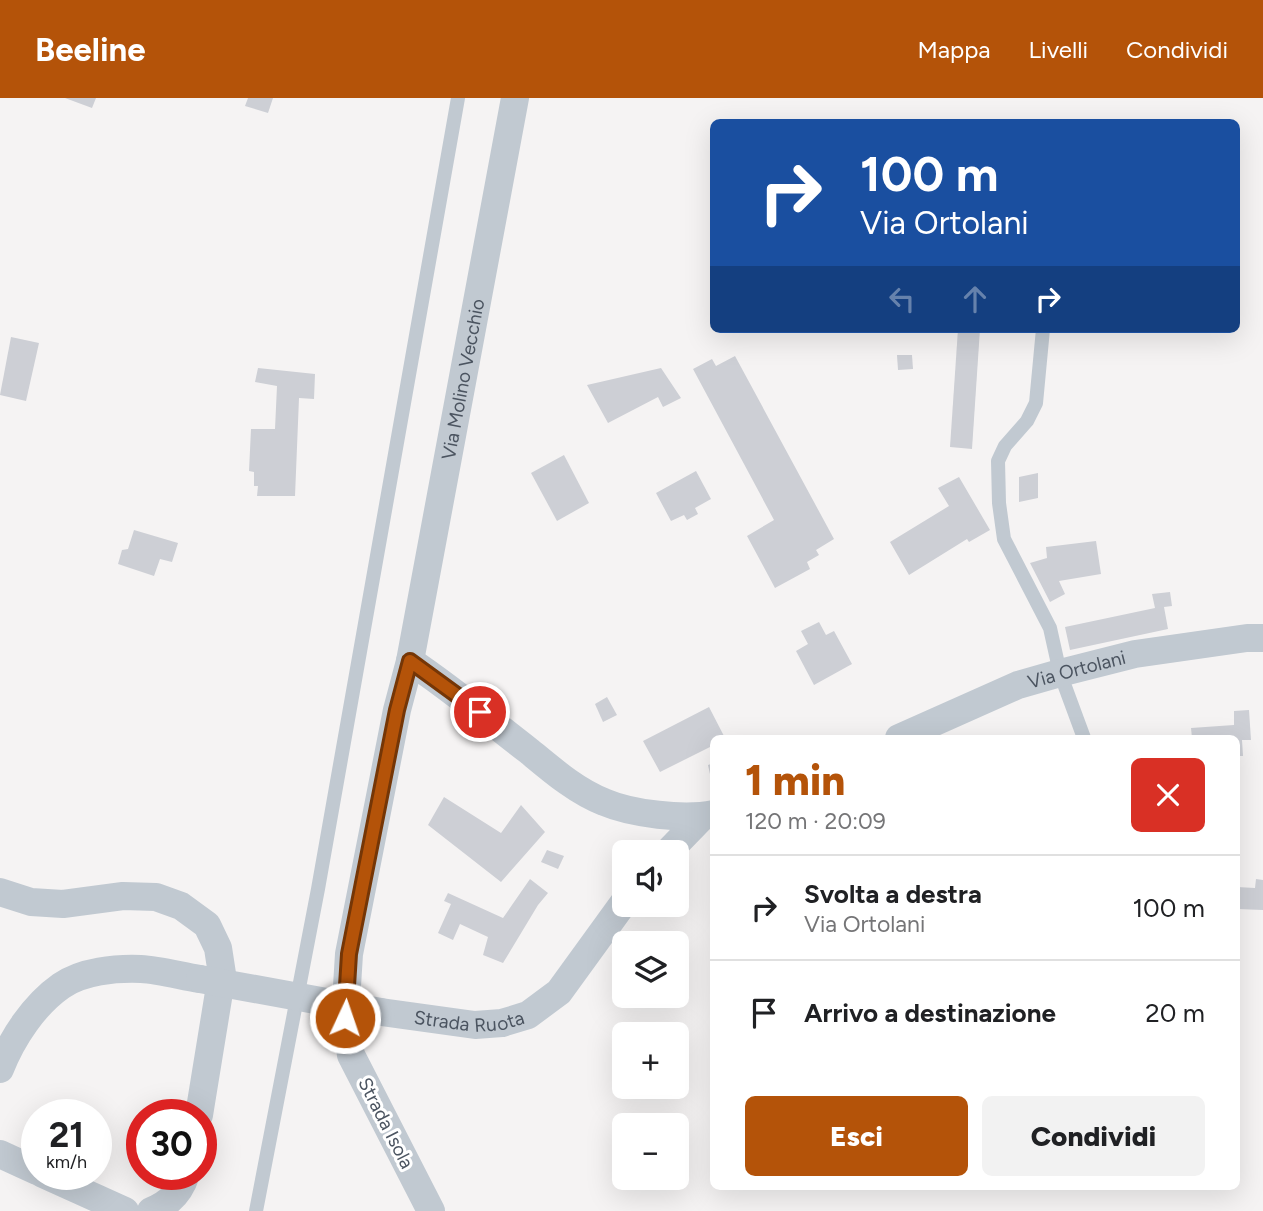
<!DOCTYPE html>
<html lang="it">
<head>
<meta charset="utf-8">
<style>
  body { margin:0; font-family:Figtree,sans-serif; background:#f2f2f2; color:#202124; height:100vh; display:flex; flex-direction:column; font-size:26px; white-space:nowrap }
  * { box-sizing:border-box; margin:0 }
  p { font-size:23px; color:#757577 }
  .icon { flex:none; width:38px; height:38px; fill:none; stroke:currentColor; stroke-width:2; stroke-linecap:round; stroke-linejoin:round }
  .map { position:relative; flex:1; overflow:hidden }
  .drawer { position:absolute; left:710px; top:637px; width:530px; height:455px; display:flex; flex-direction:column; background:#fff; border-radius:10px; box-shadow:0 7px 28px #0002 }
  .drawer>* { flex:none }
  .top-card { position:absolute; left:710px; top:21px; width:530px; height:214px; border-radius:10px; box-shadow:0 7px 28px #0002; background:#1a4fa0; color:#fff; overflow:hidden }
  .controls { position:absolute; left:612px; top:742px; display:grid; gap:14px }
  .controls a { display:grid; place-items:center; width:77px; height:77px; border-radius:10px; background:#fff; box-shadow:0 7px 28px #0002; font-size:35px }
  .speed { position:absolute; left:21px; top:1001px; display:flex; gap:14px; font-size:35px; font-weight:700; text-align:center }
  .speed>* { display:grid; place-content:center; width:91px; height:91px; border-radius:50%; background:#fff; box-shadow:0 7px 28px #0002; line-height:1 }
  .speed small { font-size:18px; font-weight:400 }
  .speed .limit { border:10px solid #d22; background:#fff; color:#111 }
  .pin { position:absolute; display:grid; place-items:center; width:60px; height:60px; color:#fff; margin:-30px; border:4px solid #fff; border-radius:50%; box-shadow:0 2px 7px #0007 }
  .me { position:absolute; width:77px; margin:-38px; rotate:3deg; stroke-linejoin:round; filter:drop-shadow(0 0 5px #0008) }
  .turn { display:flex; align-items:center; gap:24px; height:147px; padding:0 35px; font-size:32px }
  .turn .icon { width:91px; height:91px; stroke-width:2.5 }
  .turn b { display:block; font-size:49px; line-height:60px }
  .lanes { display:flex; align-items:center; height:66px; padding:0 35px; background:#0003; justify-content:center; gap:35px; direction:ltr }
  .lanes .off { opacity:.35 }
  .round { display:grid; place-items:center; flex:none; width:74px; height:74px; border-radius:10px; background:#f2f2f2 }
  .headline { display:flex; align-items:center; justify-content:space-between; height:119px; padding:0 35px }
  h1 { font-size:42px; font-weight:800; line-height:52px; color:#b45309 }
  .action { display:flex; gap:14px; margin-top:auto; padding:14px 35px }
  .action a { flex:1; height:80px; border-radius:10px; background:#b45309; color:#fff; font-size:28px; font-weight:800; line-height:80px; text-align:center }
  .action a+a { background:#f2f2f2; color:#202124 }
  ul { padding:0; list-style:none }
  li { display:flex; align-items:center; gap:21px; height:105px; padding:0 35px; border-top:2px solid #e0e0e0 }
  li div { flex:1 }
  li b { display:block; font-size:26px }
  li em { font-style:normal }
  header { display:flex; align-items:center; gap:42px; box-sizing:border-box; height:98px; padding:0 35px; background:#b45309; color:#fff }
  header strong { font-size:33px }
  nav { display:flex; gap:38px; margin-inline-start:auto; font-size:24px }
  .map>svg:first-child { display:block }
  .building { fill:#cdcfd5 }
  .lines { fill:none; stroke-linecap:round; stroke-linejoin:round }
  .lane { stroke:#c1c9d1; stroke-width:14 }
  .street { stroke:#c1c9d1; stroke-width:28 }
  .street-bridge { stroke:#c1c9d1; stroke-width:28 }
  .route-casing { stroke:#753606; stroke-width:18 }
  .route { stroke:#b45309; stroke-width:12 }
  .labels { text-anchor:middle; dominant-baseline:central; stroke-width:6; stroke-linejoin:round; paint-order:stroke }
  .street-label { font-size:19px; fill:#4b5460; stroke:#fff }
</style>
</head>
<body>
<header>
<strong>Beeline</strong>
<nav><a>Mappa</a><a>Livelli</a><a>Condividi</a></nav>
</header>
<div class="map">
<svg width="1263" height="1113" viewBox="0 0 1263 1113">
  <rect width="100%" height="100%" fill="#f5f3f3"/>
  <!-- building -->
  <g class="building">
    <path d="M 65,0 L 96,0 L 92,10 Z"/>
    <path d="M 248,0 L 273,0 L 268,15 L 245,8 Z"/>
    <path d="M 958,231 L 980,231 L 972,351 L 950,349 Z"/>
    <path d="M 11,239 L 39,245 L 26,303 L 0,297 Z"/>
    <path d="M 897,257 L 912,257 L 913,271 L 898,272 Z"/>
    <path d="M 735,258 L 834,441 L 816,452 L 819,457 L 807,464 L 810,471 L 775,490 L 747,438 L 774,422 L 693,271 L 712,261 L 716,268 Z"/>
    <path d="M 258,270 L 315,276 L 314,301 L 299,300 L 295,398 L 257,398 L 258,388 L 254,388 L 254,374 L 249,373 L 251,331 L 275,331 L 277,288 L 255,284 Z"/>
    <path d="M 661,270 L 681,300 L 663,309 L 658,299 L 608,325 L 587,287 Z"/>
    <path d="M 564,357 L 589,405 L 557,423 L 531,375 Z"/>
    <path d="M 696,373 L 711,401 L 695,410 L 698,416 L 687,422 L 684,417 L 671,423 L 656,395 Z"/>
    <path d="M 1038,375 L 1038,400 L 1019,404 L 1019,379 Z"/>
    <path d="M 959,379 L 990,432 L 969,444 L 967,441 L 909,477 L 890,444 L 949,408 L 938,390 Z"/>
    <path d="M 134,432 L 178,445 L 172,464 L 160,461 L 154,478 L 118,466 L 122,452 L 128,451 Z"/>
    <path d="M 1096,443 L 1101,476 L 1059,483 L 1065,496 L 1050,504 L 1030,465 L 1047,460 L 1046,449 Z"/>
    <path d="M 1170,494 L 1172,508 L 1164,509 L 1168,531 L 1070,552 L 1065,529 L 1155,510 L 1152,496 Z"/>
    <path d="M 819,524 L 826,537 L 834,533 L 852,566 L 814,587 L 796,553 L 808,546 L 801,533 Z"/>
    <path d="M 607,599 L 617,617 L 603,624 L 595,606 Z"/>
    <path d="M 709,609 L 725,640 L 714,640 L 714,647 L 660,674 L 643,643 Z"/>
    <path d="M 1249,612 L 1251,642 L 1242,642 L 1243,658 L 1237,658 L 1237,640 L 1192,640 L 1191,630 L 1234,627 L 1234,613 Z"/>
    <path d="M 714,665 L 714,690 L 713,690 L 708,667 Z"/>
    <path d="M 444,699 L 501,735 L 521,707 L 545,734 L 501,784 L 428,727 Z"/>
    <path d="M 547,752 L 564,758 L 558,771 L 541,764 Z"/>
    <path d="M 530,781 L 548,795 L 538,807 L 503,865 L 483,857 L 488,839 L 460,826 L 453,842 L 438,835 L 451,806 L 444,803 L 448,795 L 503,820 Z"/>
    <path d="M 1256,781 L 1263,782 L 1263,812 L 1237,811 L 1237,789 L 1255,790 Z"/>
  </g>
  <g class="lines">
    <!-- lane -->
    <g class="lane">
      <path d="M 1043,231 L 1036,305 L 1027,323 L 1005,348 L 998,363 L 999,405 L 1004,441 L 1050,530 L 1060,575 L 1084,640"/>
      <path d="M 256,1113 L 318,791 L 458,0"/>
    </g>
    <!-- street -->
    <g class="street">
      <path d="M 410,563 C 452,591 490,623 529,653 C 552,672 576,693 604,704 C 632,716 684,722 714,716"/>
      <path id="s1" d="M 899,640 L 1018,587 L 1060,575 L 1135,556 L 1247,540 L 1263,540"/>
      <path d="M 668,754 L 703,718"/>
      <path d="M 0,794 L 31,804 L 63,806 L 123,798 L 156,799 L 181,808 L 207,827 L 218,850 L 222,876 L 199,1017"/>
      <path id="s2" d="M 381,914 L 475,927 L 502,925 L 528,917 L 559,894 L 625,803"/>
      <path d="M 0,971 C 12,940 34,907 61,888 C 82,873 116,870 141,871 C 160,872 181,878 200,881"/>
      <path d="M 0,1056 L 37,1073"/>
      <path d="M 43,1076 L 125,1113"/>
      <path d="M 151,1113 C 169,1106 180,1095 186,1076"/>
      <path id="s3" d="M 431,1113 L 351,957 L 345,920 L 349,856 L 397,612 L 410,563 L 515,0"/>
    </g>
    <!-- street-bridge -->
    <path class="street-bridge" d="M 200,881 L 381,914"/>
  </g>
  <g class="lines">
    <!-- route casing -->
    <g class="route-casing">
      <path id="route" d="M 345,920 L 349,856 L 397,612 L 410,563 L 480,614"/>
    </g>
    <!-- route -->
    <use href="#route" class="route"/>
  </g>
  <g class="labels">
    <!-- street labels -->
    <g class="street-label">
      <text stroke="none"><textPath href="#s3" startOffset="863">Via Molino Vecchio</textPath></text>
      <text stroke="none"><textPath href="#s1" startOffset="191">Via Ortolani</textPath></text>
      <text stroke="none"><textPath href="#s2" startOffset="89">Strada Ruota</textPath></text>
      <text transform="translate(386 1025) rotate(63)">Strada Isola</text>
    </g>
  </g>
</svg>
<div class="controls">
<a><svg class="icon" aria-label="sound" viewBox="0 0 24 24"><path d="M4 9h4l5-4v14l-5-4H4zM17 9q2 3 0 6"/></svg></a>
<a><svg class="icon" aria-label="layers" viewBox="0 0 24 24"><path d="M12 4l9 5-9 5-9-5zM3 14l9 5 9-5"/></svg></a>
<a>+</a>
<a>−</a>
</div>
<div class="speed"><div>21<small>km/h</small></div><div class="limit">30</div></div>
<div class="pin" style="left:480px;top:614px;background:#d93025"><svg class="icon" aria-label="arrive" viewBox="0 0 24 24"><path d="M6 21V4h12l-3 4 3 4H6"/></svg></div>
<svg class="me" style="left:345px;top:920px" viewBox="-20 -20 40 40"><circle r="17" fill="#b45309" stroke="#fff" stroke-width="3"/><path d="M0-11L8 9 0 5-8 9z" fill="#fff"/></svg>
<div class="top-card">
<div class="turn"><svg class="icon" aria-label="right" viewBox="0 0 24 24"><path d="M7 20v-9h11M14 6l5 5-5 5"/></svg><div><b>100 m</b>Via Ortolani</div></div>
<div class="lanes"><svg class="icon off" aria-label="left" viewBox="0 0 24 24"><path d="M17 20v-9H6M10 6l-5 5 5 5"/></svg><svg class="icon off" aria-label="ahead" viewBox="0 0 24 24"><path d="M12 20V5M6 11l6-6 6 6"/></svg><svg class="icon" aria-label="right" viewBox="0 0 24 24"><path d="M7 20v-9h11M14 6l5 5-5 5"/></svg></div>
</div>
<section class="drawer">
<div class="headline"><div><h1>1 min</h1><p>120 m · 20:09</p></div><a class="round" style="background:#d93025;color:#fff"><svg class="icon" aria-label="close" viewBox="0 0 24 24"><path d="M6 6l12 12M18 6L6 18"/></svg></a></div>
<ul>
<li><svg class="icon" aria-label="right" viewBox="0 0 24 24"><path d="M7 20v-9h11M14 6l5 5-5 5"/></svg><div><b>Svolta a destra</b><p>Via Ortolani</p></div><em>100 m</em></li>
<li><svg class="icon" aria-label="arrive" viewBox="0 0 24 24"><path d="M6 21V4h12l-3 4 3 4H6"/></svg><div><b>Arrivo a destinazione</b></div><em>20 m</em></li>
</ul>
<div class="action"><a>Esci</a><a>Condividi</a></div>
</section>
</div>
</body>
</html>
